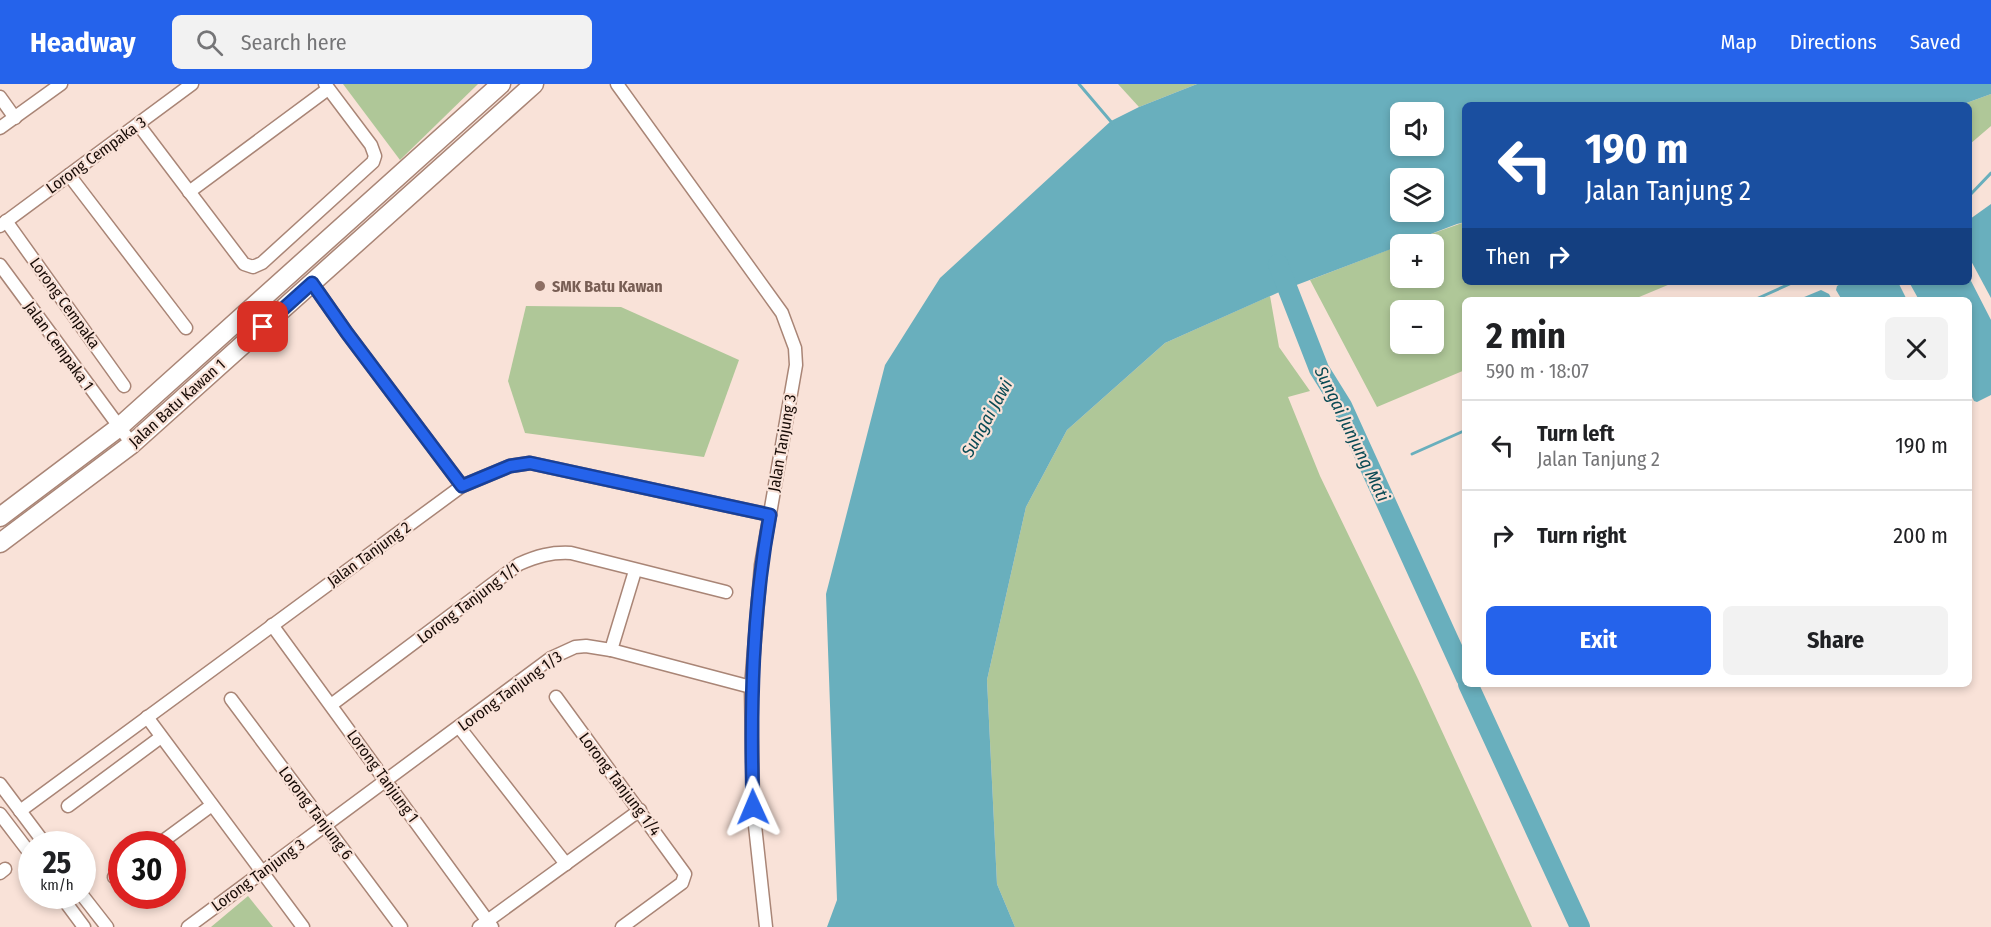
<!DOCTYPE html>
<html lang="en">
<head>
<meta charset="utf-8">
<style>
  body { margin:0; font-family:"Fira Sans Condensed",sans-serif; background:#f2f2f2; color:#202124; height:100vh; display:flex; flex-direction:column; font-size:22px; white-space:nowrap }
  * { box-sizing:border-box; margin:0 }
  p { font-size:20px; color:#757577 }
  .icon { flex:none; width:33px; height:33px; fill:none; stroke:currentColor; stroke-width:2; stroke-linecap:round; stroke-linejoin:round }
  .map { position:relative; flex:1; overflow:hidden }
  .details { position:absolute; left:1462px; top:213px; width:510px; height:390px; display:flex; flex-direction:column; background:#fff; border-radius:9px; box-shadow:0 3px 9px #0003 }
  .details>* { flex:none }
  .hud { position:absolute; left:1462px; top:18px; width:510px; height:183px; border-radius:9px; box-shadow:0 3px 9px #0003; background:#1a4fa0; color:#fff; overflow:hidden }
  .fabs { position:absolute; left:1390px; top:18px; display:grid; gap:12px }
  .fabs a { display:grid; place-items:center; width:54px; height:54px; border-radius:9px; background:#fff; box-shadow:0 3px 9px #0003; font-size:30px }
  .speed { position:absolute; left:18px; top:747px; display:flex; gap:12px; font-size:30px; font-weight:700; text-align:center }
  .speed>* { display:grid; place-content:center; width:78px; height:78px; border-radius:50%; background:#fff; box-shadow:0 3px 9px #0003; line-height:1 }
  .speed small { font-size:15px; font-weight:400 }
  .speed .limit { border:9px solid #d22; background:#fff; color:#111 }
  .pin { position:absolute; display:grid; place-items:center; width:51px; height:51px; color:#fff; margin:-26px; border-radius:12px; box-shadow:0 3px 9px #0006 }
  .me { position:absolute; width:66px; margin:-33px; rotate:359deg; stroke-linejoin:round; filter:drop-shadow(0 0 4px #0008) }
  .turn { display:flex; align-items:center; gap:21px; height:126px; padding:0 24px; font-size:27px }
  .turn .icon { width:78px; height:78px; stroke-width:2.5 }
  .turn b { display:block; font-size:42px; line-height:51px }
  .then { display:flex; align-items:center; height:57px; padding:0 24px; background:#0003; gap:12px; font-size:22px }
  .round { display:grid; place-items:center; flex:none; width:63px; height:63px; border-radius:9px; background:#f2f2f2 }
  .headline { display:flex; align-items:center; justify-content:space-between; height:102px; padding:0 24px }
  h1 { font-size:36px; font-weight:700; line-height:45px }
  .button { display:flex; gap:12px; margin-top:auto; padding:12px 24px }
  .button a { flex:1; height:69px; border-radius:9px; background:#2563eb; color:#fff; font-size:24px; font-weight:700; line-height:69px; text-align:center }
  .button a+a { background:#f2f2f2; color:#202124 }
  ul { padding:0; list-style:none }
  li { display:flex; align-items:center; gap:18px; height:90px; padding:0 24px; border-top:2px solid #e0e0e0 }
  li div { flex:1 }
  li b { display:block; font-size:22px }
  li em { font-style:normal }
  header { display:flex; align-items:center; gap:36px; box-sizing:border-box; height:84px; padding:0 30px; background:#2563eb; color:#fff }
  header strong { font-size:28px }
  nav { display:flex; gap:33px; margin-inline-start:auto; font-size:21px }
  .search { width:420px; height:54px; background:#f2f2f2; display:flex; align-items:center; gap:15px; box-sizing:border-box; padding:0 21px; border-radius:9px; color:#757577; font-size:22px }
  .map>svg:first-child { display:block }
  .green { fill:#afc798; fill-rule:evenodd }
  .water { fill:#69afbd; fill-rule:evenodd }
  .lines { fill:none; stroke-linecap:round; stroke-linejoin:round }
  .stream { stroke:#69afbd; stroke-width:3 }
  .river { stroke:#69afbd; stroke-width:20 }
  .street-casing { stroke:#a98576; stroke-width:15 }
  .secondary-casing { stroke:#a98576; stroke-width:21 }
  .street { stroke:#fff; stroke-width:12 }
  .secondary { stroke:#fff; stroke-width:18 }
  .route-casing { stroke:#184099; stroke-width:15 }
  .route { stroke:#2563eb; stroke-width:10 }
  .education-dot { fill:#8d6e63; stroke:#f9e2d8; stroke-width:2 }
  .labels { text-anchor:middle; dominant-baseline:central; stroke-width:4.5; stroke-linejoin:round; paint-order:stroke }
  .street-label { font-size:16px; fill:#170b06; stroke:#f9e2d8 }
  .education-label { font-size:16px; font-weight:bold; fill:#785e54; stroke:#f9e2d8; text-anchor:start }
  .water-label { font-size:18px; font-style:italic; fill:#094a54; stroke:#f9e2d8 }
</style>
</head>
<body>
<header>
<strong>Headway</strong>
<div class="search"><svg class="icon" aria-label="search" viewBox="0 0 24 24"><circle cx="10" cy="10" r="6"/><path d="M15 15l6 6"/></svg>Search here</div>
<nav><a>Map</a><a>Directions</a><a>Saved</a></nav>
</header>
<div class="map">
<svg width="1991" height="843" viewBox="0 0 1991 843">
  <rect width="100%" height="100%" fill="#f9e2d8"/>
  <!-- green -->
  <g class="green">
    <path d="M 343,0 L 478,0 L 400,76 Z"/>
    <path d="M 1118,0 L 1197,0 L 1139,23 Z"/>
    <path d="M 1991,10 L 1991,42 L 1970,60 L 1970,21 L 1961,21 Z"/>
    <path d="M 1465,138 L 1466,198 L 1675,198 L 1632,216 L 1466,216 L 1465,286 L 1377,323 L 1310,196 L 1401,161 L 1401,194 L 1434,194 L 1434,160 L 1403,160 ZM 1401,226 L 1434,226 L 1434,260 L 1401,260 Z"/>
    <path d="M 1270,212 L 1279,263 L 1310,307 L 1288,313 L 1320,392 L 1418,595 L 1532,843 L 1015,843 L 997,800 L 987,596 L 1026,423 L 1067,346 L 1165,259 Z"/>
    <path d="M 526,222 L 621,223 L 739,276 L 704,373 L 525,349 L 508,297 Z"/>
    <path d="M 248,812 L 273,843 L 211,843 Z"/>
  </g>
  <!-- water -->
  <g class="water">
    <path d="M 1197,0 L 1991,0 L 1991,10 L 1961,21 L 1466,21 L 1465,138 L 1457,140 L 1286,205 L 1165,259 L 1067,346 L 1026,423 L 987,596 L 997,800 L 1015,843 L 827,843 L 837,816 L 826,510 L 885,281 L 940,194 L 1111,37 L 1139,23 ZM 1434,28 L 1434,62 L 1401,62 L 1401,28 ZM 1434,94 L 1434,128 L 1401,128 L 1401,94 Z"/>
    <path d="M 1991,120 L 1991,214 L 1970,175 L 1970,135 Z"/>
    <path d="M 1970,195 L 1991,236 L 1991,311 L 1977,318 L 1974,317 L 1970,309 L 1970,216 L 1919,216 L 1909,198 L 1970,198 Z"/>
    <path d="M 1844,198 L 1898,198 L 1907,216 L 1842,216 L 1836,206 L 1837,202 Z"/>
    <path d="M 1821,206 L 1829,210 L 1832,216 L 1797,216 Z"/>
  </g>
  <g class="lines">
    <!-- stream -->
    <g class="stream">
      <path d="M 1079,0 L 1113,40"/>
      <path d="M 1970,111 L 1991,89"/>
      <path d="M 1754,216 L 1794,198"/>
      <path d="M 1412,370 L 1466,346"/>
    </g>
    <!-- river -->
    <g class="river">
      <path d="M 1278,180 L 1319,285 L 1342,322 L 1466,594"/>
      <path d="M 1468,600 L 1580,843"/>
    </g>
    <!-- street casing -->
    <g class="street-casing">
      <g id="street">
        <path d="M 617,0 L 782,229 L 795,264 L 796,281 L 761,481 L 751,603 L 753,723 L 766,843"/>
        <path d="M 0,13 L 15,34"/>
        <path d="M 138,40 L 244,180 L 253,183 L 262,179 L 373,78 L 375,72 L 371,61 L 325,0"/>
        <path d="M 0,44 L 61,0"/>
        <path d="M 69,91 L 186,244"/>
        <path d="M 189,108 L 328,5"/>
        <path d="M 6,137 L 124,302"/>
        <path d="M 0,142 L 192,0"/>
        <path d="M 0,181 L 132,360"/>
        <path d="M 312,199 L 347,249 L 462,402"/>
        <path d="M 272,541 L 492,843"/>
        <path d="M 611,566 L 635,487"/>
        <path d="M 556,613 L 685,790 L 682,799 L 622,843"/>
        <path d="M 231,615 L 401,843"/>
        <path d="M 331,621 L 519,480 C 537,472 551,468 571,469 L 726,508"/>
        <path d="M 147,633 L 303,843"/>
        <path d="M 459,643 L 566,780"/>
        <path d="M 0,700 L 45,760"/>
        <path d="M 68,722 L 161,653"/>
        <path d="M 20,727 L 462,402 L 510,382 L 530,379 L 770,431"/>
        <path d="M 0,730 L 32,772"/>
        <path d="M 159,760 L 212,721"/>
        <path d="M 0,789 L 5,785"/>
        <path d="M 114,793 L 122,788"/>
        <path d="M 82,811 L 107,843"/>
        <path d="M 61,812 L 84,843"/>
        <path d="M 188,843 L 551,574 L 575,563 L 586,562 L 611,566 L 751,603"/>
        <path d="M 479,843 L 640,726"/>
      </g>
    </g>
    <!-- secondary casing -->
    <g class="secondary-casing">
      <g id="secondary">
        <path d="M 0,433 L 118,344 L 501,0"/>
        <path d="M 0,459 L 132,360 L 534,0"/>
      </g>
    </g>
    <!-- street -->
    <use href="#street" class="street"/>
    <!-- secondary -->
    <use href="#secondary" class="secondary"/>
  </g>
  <g class="lines">
    <!-- route casing -->
    <g class="route-casing">
      <path id="route" d="M 263,243 L 312,199 L 347,249 L 462,402 L 510,382 L 530,379 L 770,431 C 752,527 750,626 753,723"/>
    </g>
    <!-- route -->
    <use href="#route" class="route"/>
  </g>
  <!-- markers -->
  <circle class="education-dot" cx="540" cy="202" r="6"/>
  <g class="labels">
    <!-- street labels -->
    <g class="street-label">
      <text transform="translate(96 71) rotate(-36)">Lorong Cempaka 3</text>
      <text transform="translate(65 219) rotate(54)">Lorong Cempaka</text>
      <text transform="translate(59 262) rotate(54)">Jalan Cempaka 1</text>
      <text transform="translate(177 319) rotate(-42)">Jalan Batu Kawan 1</text>
      <text transform="translate(782 359) rotate(-80)">Jalan Tanjung 3</text>
      <text transform="translate(369 470) rotate(-36)">Jalan Tanjung 2</text>
      <text transform="translate(468 519) rotate(-37)">Lorong Tanjung 1/1</text>
      <text transform="translate(510 607) rotate(-36)">Lorong Tanjung 1/3</text>
      <text transform="translate(383 692) rotate(54)">Lorong Tanjung 1</text>
      <text transform="translate(620 700) rotate(53)">Lorong Tanjung 1/4</text>
      <text transform="translate(316 729) rotate(53)">Lorong Tanjung 6</text>
      <text transform="translate(258 791) rotate(-36)">Lorong Tanjung 3</text>
    </g>
    <!-- education labels -->
    <g class="education-label">
      <text x="552" y="202">SMK Batu Kawan</text>
    </g>
    <!-- water labels -->
    <g class="water-label">
      <text transform="translate(987 334) rotate(-61)">Sungai Jawi</text>
      <text transform="translate(1352 350) rotate(64)">Sungai Junjung Mati</text>
    </g>
  </g>
</svg>
<div class="fabs">
<a><svg class="icon" aria-label="sound" viewBox="0 0 24 24"><path d="M4 9h4l5-4v14l-5-4H4zM17 9q2 3 0 6"/></svg></a>
<a><svg class="icon" aria-label="layers" viewBox="0 0 24 24"><path d="M12 4l9 5-9 5-9-5zM3 14l9 5 9-5"/></svg></a>
<a>+</a>
<a>−</a>
</div>
<div class="speed"><div>25<small>km/h</small></div><div class="limit">30</div></div>
<div class="pin" style="left:263px;top:243px;background:#d93025"><svg class="icon" aria-label="arrive" viewBox="0 0 24 24"><path d="M6 21V4h12l-3 4 3 4H6"/></svg></div>
<svg class="me" style="left:753px;top:723px" viewBox="-20 -20 40 40"><path d="M0-17L14 15 0 8-14 15z" fill="#2563eb" stroke="#fff" stroke-width="4"/></svg>
<div class="hud">
<div class="turn"><svg class="icon" aria-label="left" viewBox="0 0 24 24"><path d="M17 20v-9H6M10 6l-5 5 5 5"/></svg><div><b>190 m</b>Jalan Tanjung 2</div></div>
<div class="then">Then<svg class="icon" aria-label="right" viewBox="0 0 24 24"><path d="M7 20v-9h11M14 6l5 5-5 5"/></svg></div>
</div>
<section class="details">
<div class="headline"><div><h1>2 min</h1><p>590 m · 18:07</p></div><a class="round"><svg class="icon" aria-label="close" viewBox="0 0 24 24"><path d="M6 6l12 12M18 6L6 18"/></svg></a></div>
<ul>
<li><svg class="icon" aria-label="left" viewBox="0 0 24 24"><path d="M17 20v-9H6M10 6l-5 5 5 5"/></svg><div><b>Turn left</b><p>Jalan Tanjung 2</p></div><em>190 m</em></li>
<li><svg class="icon" aria-label="right" viewBox="0 0 24 24"><path d="M7 20v-9h11M14 6l5 5-5 5"/></svg><div><b>Turn right</b></div><em>200 m</em></li>
</ul>
<div class="button"><a>Exit</a><a>Share</a></div>
</section>
</div>
</body>
</html>
